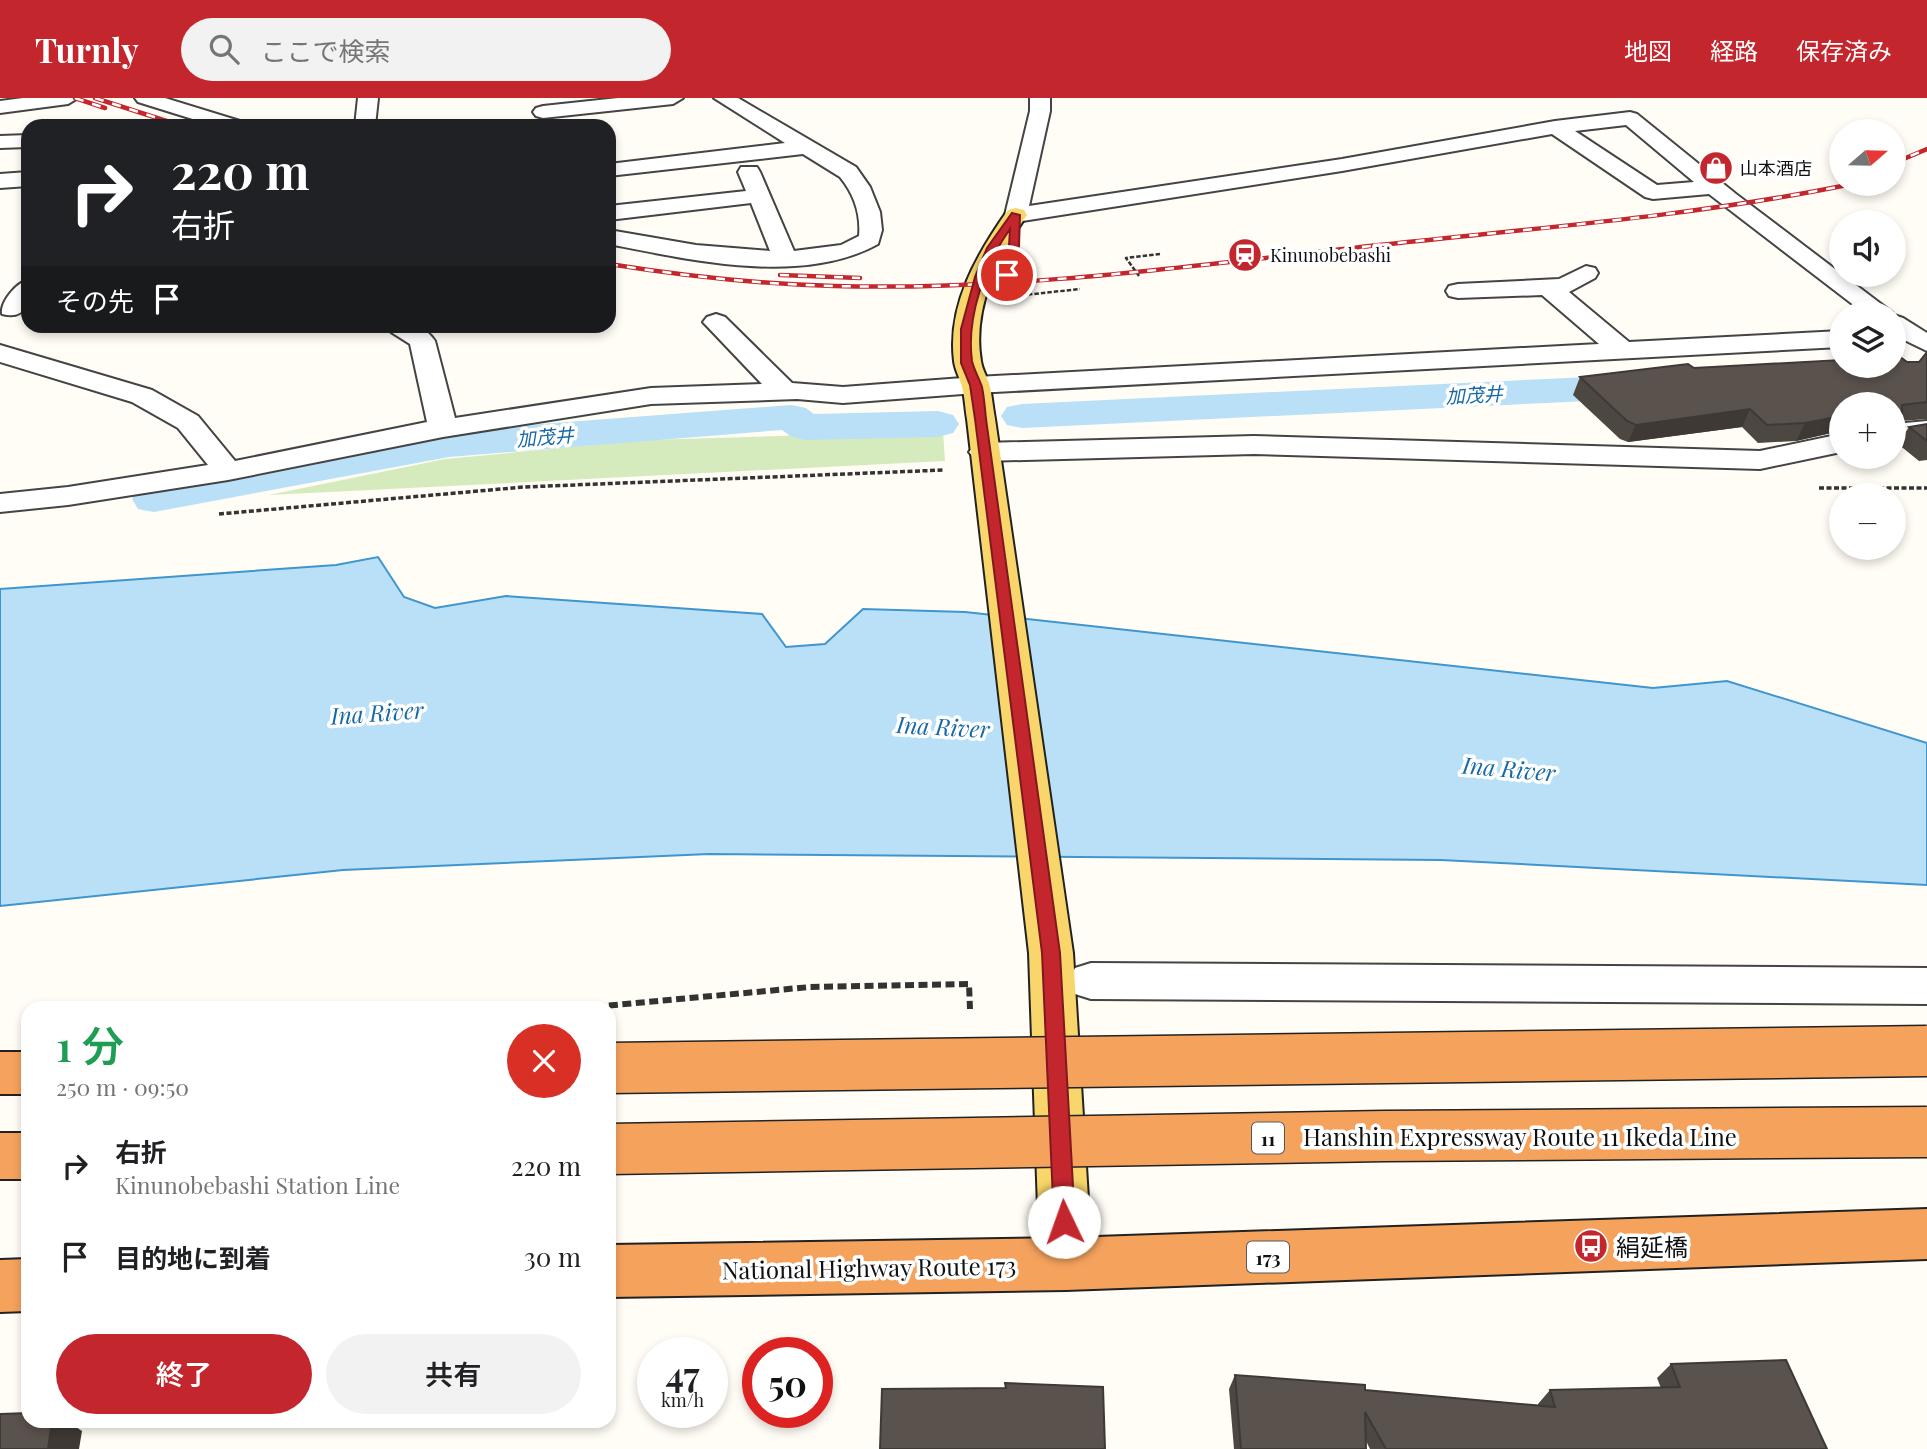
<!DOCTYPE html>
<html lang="ja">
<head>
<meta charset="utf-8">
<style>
  body { margin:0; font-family:"Playfair Display","Noto Sans JP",serif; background:#f2f2f2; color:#202124; height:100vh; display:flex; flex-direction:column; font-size:26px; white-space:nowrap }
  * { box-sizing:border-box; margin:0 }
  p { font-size:23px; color:#757577 }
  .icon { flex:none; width:38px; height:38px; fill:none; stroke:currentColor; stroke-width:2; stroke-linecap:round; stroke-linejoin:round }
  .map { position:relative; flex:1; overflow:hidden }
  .side { position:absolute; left:21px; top:903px; width:595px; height:427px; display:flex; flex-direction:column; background:#fff; border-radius:21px; box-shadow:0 4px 10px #0003 }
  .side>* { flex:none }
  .guide { position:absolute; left:21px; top:21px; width:595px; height:214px; border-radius:21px; box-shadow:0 4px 10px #0003; background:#202124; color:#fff; overflow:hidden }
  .needle { width:46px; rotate:70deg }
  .controls { position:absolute; left:1829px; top:21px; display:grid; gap:14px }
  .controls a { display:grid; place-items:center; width:77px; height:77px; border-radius:50%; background:#fff; box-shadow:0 4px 10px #0003; font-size:35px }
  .speed { position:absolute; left:637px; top:1239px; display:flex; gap:14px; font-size:35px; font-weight:700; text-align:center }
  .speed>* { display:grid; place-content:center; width:91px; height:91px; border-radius:50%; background:#fff; box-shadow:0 4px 10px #0003; line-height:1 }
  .speed small { font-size:18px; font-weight:400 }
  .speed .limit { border:10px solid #d22; background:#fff; color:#111 }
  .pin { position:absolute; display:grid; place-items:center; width:60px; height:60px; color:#fff; margin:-30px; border:4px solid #fff; border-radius:50%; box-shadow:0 2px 7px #0007 }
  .me { position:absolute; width:77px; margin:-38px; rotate:357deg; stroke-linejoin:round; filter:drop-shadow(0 0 5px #0008) }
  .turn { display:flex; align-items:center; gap:24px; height:147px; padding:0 35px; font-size:32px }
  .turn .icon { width:91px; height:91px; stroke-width:2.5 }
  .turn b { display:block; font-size:49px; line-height:60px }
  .then { display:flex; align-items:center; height:66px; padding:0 35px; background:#0003; gap:14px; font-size:26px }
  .round { display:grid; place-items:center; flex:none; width:74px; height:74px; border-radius:37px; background:#f2f2f2 }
  .summary { display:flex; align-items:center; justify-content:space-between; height:119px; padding:0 35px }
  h1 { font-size:42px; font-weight:600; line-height:52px; color:#1e9e55 }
  .button { display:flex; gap:14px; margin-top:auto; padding:14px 35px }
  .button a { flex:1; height:80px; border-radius:42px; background:#c4262e; color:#fff; font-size:28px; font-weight:600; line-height:80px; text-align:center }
  .button a+a { background:#f2f2f2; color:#202124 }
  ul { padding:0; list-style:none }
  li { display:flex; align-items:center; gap:21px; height:91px; padding:0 35px }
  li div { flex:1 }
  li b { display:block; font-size:26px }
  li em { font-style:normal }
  header { display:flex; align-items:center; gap:42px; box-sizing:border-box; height:98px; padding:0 35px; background:#c4262e; color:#fff }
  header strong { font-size:33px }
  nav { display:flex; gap:38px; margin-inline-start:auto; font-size:24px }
  .search { width:490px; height:63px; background:#f2f2f2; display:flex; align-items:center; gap:18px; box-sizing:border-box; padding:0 24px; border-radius:38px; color:#757577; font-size:26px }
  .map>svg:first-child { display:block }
  .green { fill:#d5ebbd }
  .water { fill:#b9e0f7; stroke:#3f96cf; stroke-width:2 }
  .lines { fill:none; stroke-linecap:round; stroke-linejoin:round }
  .canal { fill:#b9e0f7; fill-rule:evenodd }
  .minor-casing { stroke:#444; stroke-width:4 }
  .major-casing { stroke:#222; stroke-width:4 }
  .highway-casing { stroke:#222; stroke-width:4 }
  .path-far2 { stroke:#333; stroke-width:2.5; stroke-dasharray:4.5 2; stroke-linecap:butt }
  .path-far1 { stroke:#333; stroke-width:3.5; stroke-dasharray:5 2.5; stroke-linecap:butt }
  .path { stroke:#333; stroke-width:6; stroke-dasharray:9 4.5; stroke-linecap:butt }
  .minor { fill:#fff; fill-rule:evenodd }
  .major { fill:#f9d66b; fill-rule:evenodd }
  .highway { fill:#f5a25d; fill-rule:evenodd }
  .rail-casing { stroke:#c4262e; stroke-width:4.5 }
  .rail { stroke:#fff; stroke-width:2.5; stroke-dasharray:9; stroke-linecap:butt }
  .highway-bridge-casing { stroke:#222; stroke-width:53; stroke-linecap:butt }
  .highway-bridge { stroke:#f5a25d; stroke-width:50 }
  .wall { fill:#4d4742 }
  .shaded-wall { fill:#3f3936 }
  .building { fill:#5a524d; stroke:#3f3936; stroke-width:2 }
  .route { fill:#c4262e; stroke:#7f191e; stroke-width:2 }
  .labels { text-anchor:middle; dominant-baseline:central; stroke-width:7; stroke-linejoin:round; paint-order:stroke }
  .far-poi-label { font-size:18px; fill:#111; stroke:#fff; text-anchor:start }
  .far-water-label { font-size:19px; font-style:italic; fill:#1768a6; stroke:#fff }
  .shield { fill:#fff; stroke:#585858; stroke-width:2 }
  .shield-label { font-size:19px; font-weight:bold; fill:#111 }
  .water-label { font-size:23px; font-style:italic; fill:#1768a6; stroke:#fff }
  .near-street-label { font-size:24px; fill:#111; stroke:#fff }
  .near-poi-label { font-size:24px; fill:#111; stroke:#fff; text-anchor:start }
</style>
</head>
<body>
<header>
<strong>Turnly</strong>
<div class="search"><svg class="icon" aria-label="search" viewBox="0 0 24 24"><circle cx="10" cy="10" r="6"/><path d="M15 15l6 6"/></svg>ここで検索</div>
<nav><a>地図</a><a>経路</a><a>保存済み</a></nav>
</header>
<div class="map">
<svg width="1927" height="1351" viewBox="0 0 1927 1351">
  <rect width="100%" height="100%" fill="#fffdf5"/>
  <!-- green -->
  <path class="green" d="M 943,333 L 945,363 L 269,397 L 445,361 L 647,342 Z"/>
  <!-- water -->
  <path class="water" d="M 378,459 L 404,499 L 435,510 L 506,498 L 762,516 L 786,549 L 825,546 L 863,511 L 965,514 L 1653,590 L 1727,583 L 1927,645 L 1927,787 L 1441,762 L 709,756 L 343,772 L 0,808 L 0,491 L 336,467 Z"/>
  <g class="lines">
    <!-- canal -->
    <g class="canal">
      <path d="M 1652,276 L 1666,279 L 1672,288 L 1666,297 L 1652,300 L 1022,330 L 1007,327 L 1001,318 L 1007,309 L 1022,306 Z"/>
      <path d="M 791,307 L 806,310 L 814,316 L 938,313 L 953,317 L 959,326 L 953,335 L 938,339 L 805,342 L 790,338 L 782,332 L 449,359 L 154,414 L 138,411 L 132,401 L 138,391 L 154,388 L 449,333 Z"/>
    </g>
    <!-- minor casing -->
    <g class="minor-casing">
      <g id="minor">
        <path d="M 23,0 L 78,0 L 68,6 L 0,15 L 0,3 Z"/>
        <path d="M 135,0 L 165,0 L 243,24 L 246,28 L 215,28 L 138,4 Z"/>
        <path d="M 358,0 L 378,0 L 375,28 L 355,28 Z"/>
        <path d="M 618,0 L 683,0 L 673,6 L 543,20 L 536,18 L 533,14 L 536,10 L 543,8 Z"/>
        <path d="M 714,0 L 738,0 L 856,69 L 870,89 L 880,114 L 882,132 L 878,146 C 802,188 690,162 609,146 L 609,132 L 696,147 L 770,153 L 751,105 L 609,122 L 609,108 L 746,93 L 738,74 L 741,69 L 757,69 L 760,74 L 794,153 L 841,147 L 859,138 C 861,116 854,96 840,79 L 803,56 L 609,78 L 609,66 L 785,45 Z"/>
        <path d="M 1030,0 L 1050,0 L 1050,13 L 1029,108 L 1342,61 L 1555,23 L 1630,14 L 1637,16 L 1736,96 L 1893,215 L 1864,215 L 1709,96 L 1653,101 L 1645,99 L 1552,36 L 1342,73 L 1016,124 L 1008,122 L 1005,117 L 1030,13 ZM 1626,27 L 1694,84 L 1657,87 L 1575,33 Z"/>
        <path d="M 28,37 L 28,49 L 0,50 L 0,38 Z"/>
        <path d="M 28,74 L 28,88 L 0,90 L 0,76 Z"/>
        <path d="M 1586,168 L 1595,170 L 1598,175 L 1595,180 L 1569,194 L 1629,244 L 1841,233 L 1841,249 L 976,295 L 843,305 L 797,301 L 651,306 L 443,339 L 228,382 L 68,407 L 0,414 L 0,396 L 68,389 L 208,367 L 178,330 L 132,304 L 0,264 L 0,247 L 152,292 L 198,318 L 235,363 L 427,324 L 410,246 L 391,234 L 387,228 C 407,228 423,225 435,243 L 455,320 L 651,290 L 762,286 L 703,224 L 707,219 L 716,216 L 725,219 L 792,285 L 843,289 L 976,279 L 1599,246 L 1542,197 L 1458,200 L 1449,198 L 1446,193 L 1449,188 L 1458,186 L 1559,181 Z"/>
        <path d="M 28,182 C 28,201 28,223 2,216 C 0,204 16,185 28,182 Z"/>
        <path d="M 1894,217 L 1903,220 L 1927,235 L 1927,253 L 1894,237 Z"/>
        <path d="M 1927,323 L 1927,341 L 1894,344 L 1894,326 Z"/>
        <path d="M 1841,336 L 1841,354 L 1760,371 L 1254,356 L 984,363 L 974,360 L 969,354 L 974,348 L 984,345 L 1254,338 L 1760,353 Z"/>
        <path d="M 1091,865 L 1927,870 L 1927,906 L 1091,901 L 1075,896 L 1069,883 L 1075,870 Z"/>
      </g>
    </g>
    <!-- major casing -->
    <g class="major-casing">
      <path id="major" d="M 1016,110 L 1024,112 L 1027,117 C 998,159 972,210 981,263 C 982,272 988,280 990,289 C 992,299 993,310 995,321 L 1073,855 L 1092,1166 L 1084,1184 L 1066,1192 L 1048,1184 L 1040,1166 L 1029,855 L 967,321 C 965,310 965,299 962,289 C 960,280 955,272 954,263 C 947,207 977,156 1008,112 Z"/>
    </g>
    <!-- highway casing -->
    <g class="highway-casing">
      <g id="highway">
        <rect x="0" y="954" width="28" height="42"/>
        <rect x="0" y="1035" width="28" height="46"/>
        <path d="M 1927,1111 L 1927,1161 L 1066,1192 L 609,1199 L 609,1147 L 1066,1140 Z"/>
        <path d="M 28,1161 L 28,1213 L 0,1214 L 0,1162 Z"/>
      </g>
    </g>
    <!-- path-far2 -->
    <g class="path-far2">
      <path d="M 1139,178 L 1126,160 L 1160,156"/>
      <path d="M 1015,198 L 1080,191"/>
    </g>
    <!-- path-far1 -->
    <g class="path-far1">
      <path d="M 1819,390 L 1927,390"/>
      <path d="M 219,416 L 524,389 L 944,372"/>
    </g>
    <!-- path -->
    <path class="path" d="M 582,910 L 810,889 L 969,886 L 970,911"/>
    <!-- minor -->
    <use href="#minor" class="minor"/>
    <!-- major -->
    <use href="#major" class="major"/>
    <!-- highway -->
    <use href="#highway" class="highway"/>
    <!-- rail casing -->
    <g class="rail-casing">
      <g id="rail">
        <path d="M 75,0 L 105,10"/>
        <path d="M 95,0 L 182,28"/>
        <path d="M 1894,65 L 1927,51"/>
        <path d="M 609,166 C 684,178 758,186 834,188 C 1016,193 1198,167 1379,147 C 1537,130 1696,118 1852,86"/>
        <path d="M 780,177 L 860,180"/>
      </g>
    </g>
    <!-- rail -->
    <use href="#rail" class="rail"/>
    <!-- highway-bridge casing -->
    <g class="highway-bridge-casing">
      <g id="highway-bridge">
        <path d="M 609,970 L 1927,953"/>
        <path d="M 609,1051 L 1385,1038 L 1927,1034"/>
      </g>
    </g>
    <!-- highway-bridge -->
    <use href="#highway-bridge" class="highway-bridge"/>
  </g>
  <!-- wall -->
  <g class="wall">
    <path d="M 1927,254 L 1927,321 L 1901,323 L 1894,337 L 1894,306 L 1841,306 L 1841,335 L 1840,333 L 1796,343 L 1758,345 L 1742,329 L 1628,344 L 1620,341 L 1573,297 L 1580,279 L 1694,270 L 1919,264 Z"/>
    <path d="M 1927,326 L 1927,362 L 1919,363 L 1898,346 L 1909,329 Z"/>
    <path d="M 1671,1266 L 1827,1351 L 1370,1351 L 1366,1343 L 1366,1351 L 1234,1351 L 1229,1291 L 1235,1277 L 1365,1292 L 1538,1307 L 1538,1306 L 1550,1292 L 1661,1290 L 1657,1280 Z"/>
  </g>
  <!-- shaded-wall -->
  <g class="shaded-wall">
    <path d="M 1750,311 L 1742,329 L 1628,344 L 1636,327 Z"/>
    <path d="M 1841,318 L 1840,333 L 1796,343 L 1805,325 Z"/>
    <path d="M 52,1323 L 67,1323 L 82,1333 L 79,1351 L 48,1351 Z"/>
  </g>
  <!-- building -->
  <g class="building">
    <path d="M 1927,254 L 1927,304 L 1902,307 L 1902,323 L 1898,320 L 1894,320 L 1894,306 L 1841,306 L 1841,318 L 1805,325 L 1767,327 L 1750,311 L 1636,327 L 1627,323 L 1580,279 L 1688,266 L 1694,270 L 1841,262 L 1841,268 L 1894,268 L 1894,259 L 1899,258 L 1907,264 L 1919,264 Z"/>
    <path d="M 1927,326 L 1927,343 L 1909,329 Z"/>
    <path d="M 1786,1262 L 1827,1351 L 1386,1351 L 1365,1314 L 1366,1351 L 1241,1351 L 1235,1277 L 1365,1287 L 1365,1292 L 1555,1309 L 1550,1292 L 1680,1289 L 1671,1266 Z"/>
    <path d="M 1005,1285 L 1103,1289 L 1105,1351 L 880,1351 L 882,1291 L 1006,1290 Z"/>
    <path d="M 28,1315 L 28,1323 L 52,1323 L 48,1351 L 0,1351 L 0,1316 Z"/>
  </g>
  <!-- route -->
  <path class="route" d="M 1012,115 L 1020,117 L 1019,148 L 1012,177 L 1007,180 L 1002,177 L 1009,148 L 1010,131 C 985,166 966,220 972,263 C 974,272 979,280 982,289 C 984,299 985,310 986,321 L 1060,855 L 1075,1124 L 1072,1131 L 1064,1134 L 1057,1131 L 1054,1124 L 1042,855 L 975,321 L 970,287 L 961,265 L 961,231 L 975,179 L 987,150 Z"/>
  <!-- icons -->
  <defs>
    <g id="shop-disc" transform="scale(1.75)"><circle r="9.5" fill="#c4262e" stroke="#fff"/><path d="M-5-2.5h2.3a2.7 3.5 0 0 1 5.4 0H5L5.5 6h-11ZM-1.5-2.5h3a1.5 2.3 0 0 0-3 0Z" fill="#fff"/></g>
    <g id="station-disc" transform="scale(1.75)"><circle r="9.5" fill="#c4262e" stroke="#fff"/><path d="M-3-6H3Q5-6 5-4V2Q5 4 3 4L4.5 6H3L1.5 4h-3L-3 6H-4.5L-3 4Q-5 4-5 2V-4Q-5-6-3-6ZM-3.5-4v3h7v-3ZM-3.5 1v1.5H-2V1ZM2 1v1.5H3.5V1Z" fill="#fff"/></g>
    <g id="bus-disc" transform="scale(1.75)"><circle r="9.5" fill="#c4262e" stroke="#fff"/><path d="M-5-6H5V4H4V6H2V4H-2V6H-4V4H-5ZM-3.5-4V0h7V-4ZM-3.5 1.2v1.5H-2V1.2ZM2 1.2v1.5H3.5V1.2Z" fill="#fff"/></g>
  </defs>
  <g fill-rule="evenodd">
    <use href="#shop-disc" x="1716" y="70"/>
    <use href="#station-disc" x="1245" y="157"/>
    <use href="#bus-disc" x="1591" y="1148"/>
  </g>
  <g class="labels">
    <!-- far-poi labels -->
    <g class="far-poi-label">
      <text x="1740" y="70">山本酒店</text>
      <text x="1270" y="157">Kinunobebashi</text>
    </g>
    <!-- far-water labels -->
    <g class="far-water-label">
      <text transform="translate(1474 296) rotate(-3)">加茂井</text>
      <text transform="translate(545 338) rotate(-5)">加茂井</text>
    </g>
    <!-- shield labels -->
    <g class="shield">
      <rect x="1252" y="1024.5" width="32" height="31" rx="5"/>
      <rect x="1247" y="1143.5" width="42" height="31" rx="5"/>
    </g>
    <g class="shield-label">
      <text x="1268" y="1040">11</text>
      <text x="1268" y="1159">173</text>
    </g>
    <!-- water labels -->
    <g class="water-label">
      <text transform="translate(377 614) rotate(-4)">Ina River</text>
      <text transform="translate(943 628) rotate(3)">Ina River</text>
      <text transform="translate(1509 670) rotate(5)">Ina River</text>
    </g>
    <!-- near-street labels -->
    <g class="near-street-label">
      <text x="1520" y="1038">Hanshin Expressway Route 11 Ikeda Line</text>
      <text transform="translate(869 1169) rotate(-1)">National Highway Route 173</text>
    </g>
    <!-- near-poi labels -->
    <g class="near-poi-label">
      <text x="1616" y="1148">絹延橋</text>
    </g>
  </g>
</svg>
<div class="controls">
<a><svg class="needle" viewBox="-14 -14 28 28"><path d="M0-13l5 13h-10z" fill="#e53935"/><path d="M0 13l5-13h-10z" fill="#757577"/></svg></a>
<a><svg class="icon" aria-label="sound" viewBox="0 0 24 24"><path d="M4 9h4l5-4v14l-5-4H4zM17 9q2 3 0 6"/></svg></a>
<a><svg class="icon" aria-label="layers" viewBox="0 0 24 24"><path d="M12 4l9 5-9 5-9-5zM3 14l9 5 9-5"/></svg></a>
<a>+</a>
<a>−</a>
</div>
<div class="speed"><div>47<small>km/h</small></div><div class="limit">50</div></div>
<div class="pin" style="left:1007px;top:177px;background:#d93025"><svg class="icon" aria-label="arrive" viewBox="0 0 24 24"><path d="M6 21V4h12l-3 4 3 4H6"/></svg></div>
<svg class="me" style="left:1064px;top:1124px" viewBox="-20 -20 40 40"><circle r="19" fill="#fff"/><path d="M0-13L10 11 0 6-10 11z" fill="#c4262e"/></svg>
<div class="guide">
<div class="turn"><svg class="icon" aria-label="right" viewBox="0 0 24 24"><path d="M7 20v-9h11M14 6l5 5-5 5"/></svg><div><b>220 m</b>右折</div></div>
<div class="then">その先<svg class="icon" aria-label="arrive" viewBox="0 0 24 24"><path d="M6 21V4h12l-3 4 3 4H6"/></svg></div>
</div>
<section class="side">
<div class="summary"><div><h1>1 分</h1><p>250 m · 09:50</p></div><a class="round" style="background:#d93025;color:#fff"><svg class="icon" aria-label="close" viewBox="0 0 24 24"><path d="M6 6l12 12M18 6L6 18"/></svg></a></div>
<ul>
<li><svg class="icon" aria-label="right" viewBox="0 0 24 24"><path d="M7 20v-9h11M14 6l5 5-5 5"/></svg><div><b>右折</b><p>Kinunobebashi Station Line</p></div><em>220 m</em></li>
<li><svg class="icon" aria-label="arrive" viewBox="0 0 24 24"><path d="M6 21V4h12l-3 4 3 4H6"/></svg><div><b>目的地に到着</b></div><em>30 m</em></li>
</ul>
<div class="button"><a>終了</a><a>共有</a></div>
</section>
</div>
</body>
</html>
